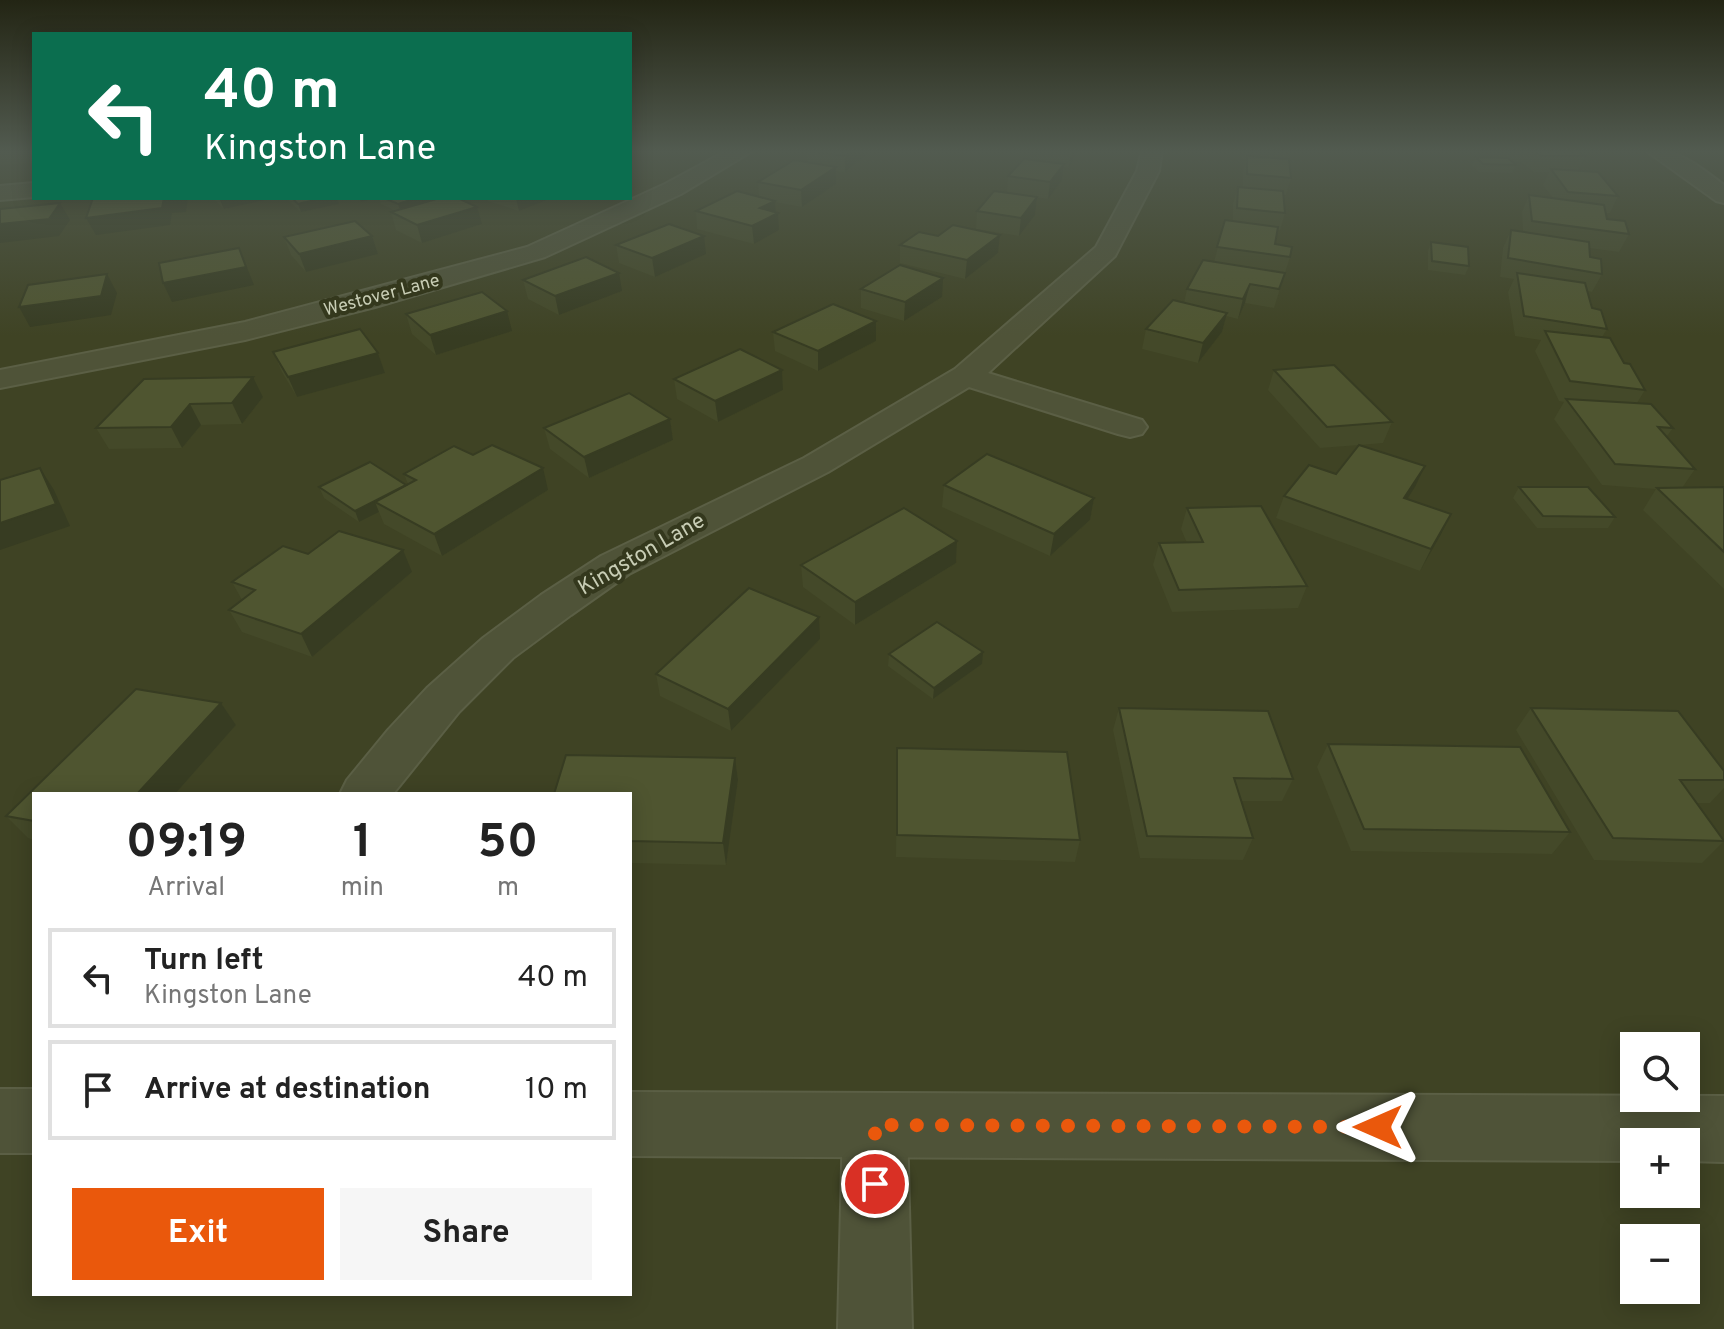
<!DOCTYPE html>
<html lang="en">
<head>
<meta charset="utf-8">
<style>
  body { margin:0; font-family:Overpass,sans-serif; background:#f6f6f6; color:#222; height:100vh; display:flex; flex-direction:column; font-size:30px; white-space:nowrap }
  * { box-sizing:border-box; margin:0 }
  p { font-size:26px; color:#767676 }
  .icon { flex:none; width:44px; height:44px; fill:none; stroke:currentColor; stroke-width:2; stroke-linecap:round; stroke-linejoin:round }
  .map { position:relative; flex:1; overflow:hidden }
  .drawer { position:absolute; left:32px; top:792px; width:600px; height:504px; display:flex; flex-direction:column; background:#fff; border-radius:0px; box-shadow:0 4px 20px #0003 }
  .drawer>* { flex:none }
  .top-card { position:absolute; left:32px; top:32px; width:600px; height:168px; border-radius:0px; box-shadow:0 4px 20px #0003; background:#0b6e4f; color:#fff; overflow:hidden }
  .buttons { position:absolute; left:1620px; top:1032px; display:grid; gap:16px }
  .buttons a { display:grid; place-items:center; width:80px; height:80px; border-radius:0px; background:#fff; box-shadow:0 4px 20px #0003; font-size:40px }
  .pin { position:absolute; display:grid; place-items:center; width:68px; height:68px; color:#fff; margin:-34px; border:4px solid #fff; border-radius:50%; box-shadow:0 2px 8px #0007 }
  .me { position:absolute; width:88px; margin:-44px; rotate:270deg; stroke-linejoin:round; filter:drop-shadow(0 0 6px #0008) }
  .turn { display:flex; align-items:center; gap:28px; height:168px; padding:0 40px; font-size:36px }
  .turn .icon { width:104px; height:104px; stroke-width:2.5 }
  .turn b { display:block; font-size:56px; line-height:68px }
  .eta { display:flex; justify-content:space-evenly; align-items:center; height:136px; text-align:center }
  .eta b { font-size:48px; font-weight:700; line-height:56px }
  .button { display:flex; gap:16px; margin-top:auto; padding:16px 40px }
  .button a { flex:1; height:92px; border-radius:0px; background:#ea580c; color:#fff; font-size:32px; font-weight:700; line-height:92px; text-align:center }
  .button a+a { background:#f6f6f6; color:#222 }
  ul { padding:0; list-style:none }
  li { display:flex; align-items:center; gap:24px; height:100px; margin:0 16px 12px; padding:0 24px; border:4px solid #e0e0e0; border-radius:0px }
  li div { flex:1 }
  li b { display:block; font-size:30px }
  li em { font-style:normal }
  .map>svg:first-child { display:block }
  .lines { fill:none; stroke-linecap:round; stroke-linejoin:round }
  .minor-casing { stroke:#5b5f45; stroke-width:4 }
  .tertiary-casing { stroke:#5b5f45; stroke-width:4 }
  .minor { fill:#4f5338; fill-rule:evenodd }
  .tertiary { fill:#4f5338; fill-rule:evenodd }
  .wall { fill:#444929 }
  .shaded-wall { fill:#373c22 }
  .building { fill:#4f5530; stroke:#373c22; stroke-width:2 }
  .route { stroke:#ea580c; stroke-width:14; stroke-dasharray:0 25.2 }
  .labels { text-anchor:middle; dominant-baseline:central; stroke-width:8; stroke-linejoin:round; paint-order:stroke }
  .far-street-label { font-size:18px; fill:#c8cdb5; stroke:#34381d }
  .street-label { font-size:22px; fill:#c8cdb5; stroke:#34381d }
</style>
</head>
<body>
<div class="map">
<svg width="1724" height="1329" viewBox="0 0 1724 1329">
  <rect width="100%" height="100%" fill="#3f4324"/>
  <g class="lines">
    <!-- minor casing -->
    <g class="minor-casing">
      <g id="minor">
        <path d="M 728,150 L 754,150 L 681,194 L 545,257 L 375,307 L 245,340 L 0,388 L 0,370 L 245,322 L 527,247 L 665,184 Z"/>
        <path d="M 1142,150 L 1162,150 L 1159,171 L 1115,256 L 988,373 L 1142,420 L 1147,427 L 1142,434 L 1130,437 L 1118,434 L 969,387 L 828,472 L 629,574 L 571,615 L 513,658 L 459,712 L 393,794 L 340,794 L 347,780 L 388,730 L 427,688 L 483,638 L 541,595 L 601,556 L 804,458 L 955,369 L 1096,247 L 1137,171 Z"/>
        <path d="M 34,183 L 34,197 L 0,200 L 0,186 Z"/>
        <path d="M 875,1093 L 898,1102 L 907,1125 L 912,1329 L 838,1329 L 843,1125 L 852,1102 Z"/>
      </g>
    </g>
    <!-- tertiary casing -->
    <g class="tertiary-casing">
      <g id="tertiary">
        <path d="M 1645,150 C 1681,150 1696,164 1724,185 L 1724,203 L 1716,201 Z"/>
        <rect x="0" y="1089" width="34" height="64"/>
        <path d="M 630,1092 L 1724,1096 L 1724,1162 L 1686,1161 L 1686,1142 L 1634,1142 L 1634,1161 L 630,1156 Z"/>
      </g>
    </g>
    <!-- minor -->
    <use href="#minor" class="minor"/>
    <!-- tertiary -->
    <use href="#tertiary" class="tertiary"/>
  </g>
  <!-- wall -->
  <g class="wall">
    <path d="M 0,150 L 34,150 L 34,163 L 0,165 Z"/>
    <path d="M 1031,150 L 1077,150 L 1069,168 L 1064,167 L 1062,180 L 1048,199 L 1007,193 L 1008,176 L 1030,160 Z"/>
    <path d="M 1242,150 L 1287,150 L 1285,159 L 1291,178 L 1286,195 L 1283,195 L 1285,213 L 1280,230 L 1277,230 L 1275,244 L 1290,257 L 1274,308 L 1245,303 L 1238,319 L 1226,316 L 1222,332 L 1198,363 L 1142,349 L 1146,329 L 1184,303 L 1187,289 L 1214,262 L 1225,220 L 1233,222 L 1233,204 L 1238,187 L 1243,187 L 1243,172 L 1246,160 L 1242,160 Z"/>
    <path d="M 1493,150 L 1575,150 L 1585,156 L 1578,170 L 1618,196 L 1610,213 L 1606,213 L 1607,219 L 1629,234 L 1619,252 L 1589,248 L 1590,257 L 1602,274 L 1592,292 L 1587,291 L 1592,308 L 1607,329 L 1602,337 L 1645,390 L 1637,403 L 1673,428 L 1667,436 L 1695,469 L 1682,488 L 1724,487 L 1724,589 L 1643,510 L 1656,489 L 1602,485 L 1554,419 L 1564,402 L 1559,401 L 1535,351 L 1541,340 L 1515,336 L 1508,292 L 1514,279 L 1500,277 L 1503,248 L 1511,230 L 1523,232 L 1522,212 L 1529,195 L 1553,198 L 1543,185 L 1549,172 L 1534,172 L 1521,162 L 1513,162 L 1516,165 L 1512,173 L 1479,172 L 1472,165 L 1476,157 L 1496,158 L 1491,154 Z"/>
    <path d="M 807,151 L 867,154 L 845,172 L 836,171 L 836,184 L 802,207 L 775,202 L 776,212 L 778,213 L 779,230 L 754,244 L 697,229 L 696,211 L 759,197 L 758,182 L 807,162 Z"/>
    <path d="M 1037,197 L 1035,215 L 1019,236 L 976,229 L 977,211 Z"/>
    <path d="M 213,198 L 275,198 L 224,209 Z"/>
    <path d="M 288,198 L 337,198 L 339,204 L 301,212 L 290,202 Z"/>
    <path d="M 379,198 L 433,198 L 434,200 L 482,224 L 422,243 L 396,230 L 391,212 L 396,211 L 381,204 Z"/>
    <path d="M 487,198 L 552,198 L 519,211 L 488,201 Z"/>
    <path d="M 1000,235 L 998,253 L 965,279 L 900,263 L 900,245 L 938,236 Z"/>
    <path d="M 372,236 L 378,254 L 306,272 L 291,255 L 284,237 Z"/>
    <path d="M 1431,242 L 1469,266 L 1465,275 L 1428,270 L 1428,251 Z"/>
    <path d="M 616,245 L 706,254 L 655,277 L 619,263 Z"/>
    <path d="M 523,280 L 622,291 L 559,315 L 528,299 Z"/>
    <path d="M 861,289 L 942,297 L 904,321 L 861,308 Z"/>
    <path d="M 406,314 L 512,331 L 436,355 L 412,334 Z"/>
    <path d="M 876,321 L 876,341 L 818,371 L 775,351 L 773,332 Z"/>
    <path d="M 273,352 L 378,353 L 385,373 L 297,397 L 282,372 Z"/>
    <path d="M 782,370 L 783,390 L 718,422 L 677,399 L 674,379 Z"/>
    <path d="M 1274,370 L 1392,422 L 1383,443 L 1360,445 L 1415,487 L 1407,499 L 1440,536 L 1420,571 L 1276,518 L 1284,496 L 1336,474 L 1359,445 L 1320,448 L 1268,390 Z"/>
    <path d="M 253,377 L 263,397 L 242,424 L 201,425 L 182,448 L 109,449 L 96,428 Z"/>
    <path d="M 670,419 L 673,440 L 589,478 L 550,449 L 544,428 Z"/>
    <path d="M 404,474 L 548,490 L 442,556 L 384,524 L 379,512 L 359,522 L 324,498 L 319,487 L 406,485 L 408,484 Z"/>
    <path d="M 944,485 L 1094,498 L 1090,520 L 1050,556 L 942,507 Z"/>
    <path d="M 1519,487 L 1615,517 L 1608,528 L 1537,528 L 1513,498 Z"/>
    <path d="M 1187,508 L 1307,586 L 1298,608 L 1172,612 L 1153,565 L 1159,543 L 1187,543 L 1181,529 Z"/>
    <path d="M 957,541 L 956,563 L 855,625 L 803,587 L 801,565 Z"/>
    <path d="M 308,554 L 412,572 L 312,657 L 242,632 L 229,610 L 242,600 L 232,582 Z"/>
    <path d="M 820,639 L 731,731 L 660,696 L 656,674 Z"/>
    <path d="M 889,654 L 982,664 L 933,699 L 888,666 Z"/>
    <path d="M 136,689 L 221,703 L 236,725 L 175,794 L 34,794 L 34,840 L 28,838 L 6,816 Z"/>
    <path d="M 1119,708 L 1293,779 L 1282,801 L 1241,801 L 1253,838 L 1243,860 L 1140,858 L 1113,730 Z"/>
    <path d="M 1531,708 L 1724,771 L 1724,788 L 1710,803 L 1696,803 L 1724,841 L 1702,863 L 1594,860 L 1516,730 Z"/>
    <path d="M 1328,744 L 1570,832 L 1552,854 L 1351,851 L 1317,767 Z"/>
    <path d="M 897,748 L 1080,840 L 1075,862 L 896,857 Z"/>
    <path d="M 735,758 L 738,780 L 726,865 L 630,863 L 630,794 Z"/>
  </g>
  <!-- shaded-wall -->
  <g class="shaded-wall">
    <path d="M 630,150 L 633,150 L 634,159 L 630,161 Z"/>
    <path d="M 852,150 L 867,150 L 867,154 L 845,172 L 845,156 Z"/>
    <path d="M 1072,150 L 1077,150 L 1069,168 L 1071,152 Z"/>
    <path d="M 1064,164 L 1062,180 L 1048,199 L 1050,182 Z"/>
    <path d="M 836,167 L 836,184 L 802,207 L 801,190 Z"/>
    <path d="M 1037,197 L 1035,215 L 1019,236 L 1021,218 Z"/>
    <path d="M 164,198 L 188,198 L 186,212 L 172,213 L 170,225 L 96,235 L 86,218 Z"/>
    <path d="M 219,198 L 275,198 L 224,209 Z"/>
    <path d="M 323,198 L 337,198 L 339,204 L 301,212 L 298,204 Z"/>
    <path d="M 359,198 L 375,198 L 361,202 Z"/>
    <path d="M 417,198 L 433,198 L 434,202 L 401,213 L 398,204 Z"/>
    <path d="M 516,198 L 552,198 L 519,211 Z"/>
    <path d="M 775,201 L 776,214 L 778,213 L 779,230 L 754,244 L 752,226 L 760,208 Z"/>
    <path d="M 60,203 L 70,220 L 59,236 L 0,243 L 0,224 Z"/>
    <path d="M 477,207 L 482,224 L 422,243 L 417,225 Z"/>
    <path d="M 1000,235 L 998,253 L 965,279 L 967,260 Z"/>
    <path d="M 372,236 L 378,254 L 306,272 L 299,254 Z"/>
    <path d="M 704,236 L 706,254 L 655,277 L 652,258 Z"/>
    <path d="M 239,248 L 254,285 L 172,302 L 163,283 Z"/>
    <path d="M 619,273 L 622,291 L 559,315 L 555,296 Z"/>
    <path d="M 107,274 L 117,293 L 111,315 L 30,327 L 19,307 Z"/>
    <path d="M 943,278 L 942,297 L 904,321 L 905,302 Z"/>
    <path d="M 1250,284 L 1245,303 L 1238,319 L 1243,299 Z"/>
    <path d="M 507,311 L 512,331 L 436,355 L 430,335 Z"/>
    <path d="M 1227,313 L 1222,332 L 1198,363 L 1203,343 Z"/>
    <path d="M 876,321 L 876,341 L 818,371 L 818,351 Z"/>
    <path d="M 378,353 L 385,373 L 297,397 L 288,377 Z"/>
    <path d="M 782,370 L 783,390 L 718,422 L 715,401 Z"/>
    <path d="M 253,377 L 263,397 L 242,424 L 232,403 Z"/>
    <path d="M 190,404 L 201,425 L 182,448 L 171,427 Z"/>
    <path d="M 670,419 L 673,440 L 589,478 L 584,457 Z"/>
    <path d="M 1425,466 L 1415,487 L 1394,520 L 1404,498 Z"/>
    <path d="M 40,468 L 54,490 L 70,526 L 0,550 L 0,523 Z"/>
    <path d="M 543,468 L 548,490 L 442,556 L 434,534 Z"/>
    <path d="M 406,485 L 386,508 L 375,502 L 379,512 L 359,522 L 355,511 Z"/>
    <path d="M 1094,498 L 1090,520 L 1050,556 L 1054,534 Z"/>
    <path d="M 1451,514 L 1440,536 L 1420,571 L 1431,549 Z"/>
    <path d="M 957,541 L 956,563 L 855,625 L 855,602 Z"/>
    <path d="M 403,550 L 412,572 L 312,657 L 301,634 Z"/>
    <path d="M 819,617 L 820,639 L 731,731 L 728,709 Z"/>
    <path d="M 983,652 L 982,664 L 933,699 L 934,688 Z"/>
    <path d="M 221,703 L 236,725 L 175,794 L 137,794 Z"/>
    <path d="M 735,758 L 738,780 L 726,865 L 723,843 Z"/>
  </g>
  <!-- building -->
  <g class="building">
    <path d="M 808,150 L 852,150 L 845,156 L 807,151 Z"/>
    <path d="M 1533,150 L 1575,150 L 1585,156 L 1541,156 Z"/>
    <path d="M 1247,156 L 1289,159 L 1291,178 L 1247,174 Z"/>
    <path d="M 1476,157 L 1508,158 L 1516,165 L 1483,164 Z"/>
    <path d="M 1024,159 L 1064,164 L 1050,182 L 1008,176 Z"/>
    <path d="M 794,160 L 836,167 L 801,190 L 758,182 Z"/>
    <path d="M 1551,169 L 1598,172 L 1618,196 L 1568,192 Z"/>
    <path d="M 1238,187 L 1283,191 L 1285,213 L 1237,208 Z"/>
    <path d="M 737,191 L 775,201 L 760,208 L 778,213 L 752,226 L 696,211 Z"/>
    <path d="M 994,191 L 1037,197 L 1021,218 L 977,211 Z"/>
    <path d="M 1529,195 L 1604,205 L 1607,219 L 1625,221 L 1629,234 L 1532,221 Z"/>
    <path d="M 93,198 L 164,198 L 162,208 L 86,218 Z"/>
    <path d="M 292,198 L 323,198 L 298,204 Z"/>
    <path d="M 384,198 L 417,198 L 398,204 Z"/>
    <path d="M 440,198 L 458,198 L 477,207 L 417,225 L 391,212 Z"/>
    <path d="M 60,203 L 49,219 L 0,224 L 0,209 Z"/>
    <path d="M 1225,220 L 1278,227 L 1275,244 L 1292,247 L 1290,257 L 1217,247 Z"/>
    <path d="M 355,221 L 372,236 L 299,254 L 284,237 Z"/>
    <path d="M 669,224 L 704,236 L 652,258 L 616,245 Z"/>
    <path d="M 953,225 L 1000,235 L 967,260 L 900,245 L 919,232 L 938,236 Z"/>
    <path d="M 1511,230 L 1589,242 L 1590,257 L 1601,259 L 1602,274 L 1508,258 Z"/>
    <path d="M 1431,242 L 1468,247 L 1469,266 L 1432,261 Z"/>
    <path d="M 239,248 L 246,267 L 163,283 L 159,263 Z"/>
    <path d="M 586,257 L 619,273 L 555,296 L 523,280 Z"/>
    <path d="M 1203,260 L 1285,273 L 1279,289 L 1250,284 L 1243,299 L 1187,289 Z"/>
    <path d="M 900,265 L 943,278 L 905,302 L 861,289 Z"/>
    <path d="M 1517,273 L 1585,283 L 1592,308 L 1601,310 L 1607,329 L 1524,316 Z"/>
    <path d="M 107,274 L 101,296 L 19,307 L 28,285 Z"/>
    <path d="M 482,292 L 507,311 L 430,335 L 406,314 Z"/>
    <path d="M 1173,300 L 1227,313 L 1203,343 L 1146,329 Z"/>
    <path d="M 833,304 L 876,321 L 818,351 L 773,332 Z"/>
    <path d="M 360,329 L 378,353 L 288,377 L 273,352 Z"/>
    <path d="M 1545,331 L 1610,338 L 1624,363 L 1630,364 L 1645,390 L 1570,381 Z"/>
    <path d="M 740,349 L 782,370 L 715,401 L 674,379 Z"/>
    <path d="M 1334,365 L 1392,422 L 1327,427 L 1274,370 Z"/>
    <path d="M 253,377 L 232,403 L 190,404 L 171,427 L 96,428 L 144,379 Z"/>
    <path d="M 629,393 L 670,419 L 584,457 L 544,428 Z"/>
    <path d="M 1566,399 L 1651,404 L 1673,428 L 1658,427 L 1695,469 L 1615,464 Z"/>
    <path d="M 492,445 L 543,468 L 434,534 L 375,502 L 416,480 L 404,474 L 454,446 L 473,455 Z"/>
    <path d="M 1359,445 L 1425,466 L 1404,498 L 1451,514 L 1431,549 L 1284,496 L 1309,465 L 1336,474 Z"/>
    <path d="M 987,454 L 1094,498 L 1054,534 L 944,485 Z"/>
    <path d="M 370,462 L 406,485 L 355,511 L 319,487 Z"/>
    <path d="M 40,468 L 56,504 L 0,523 L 0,480 Z"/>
    <path d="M 1519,487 L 1588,487 L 1615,517 L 1543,516 Z"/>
    <path d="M 1724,487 L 1724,552 L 1657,488 Z"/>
    <path d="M 1261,506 L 1307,586 L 1179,590 L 1159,543 L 1203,542 L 1187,508 Z"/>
    <path d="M 904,508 L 957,541 L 855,602 L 801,565 Z"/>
    <path d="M 339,531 L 403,550 L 301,634 L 229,610 L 255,590 L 232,582 L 283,546 L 308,554 Z"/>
    <path d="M 749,588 L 819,617 L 728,709 L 656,674 Z"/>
    <path d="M 937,622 L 983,652 L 934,688 L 889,654 Z"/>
    <path d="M 136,689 L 221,703 L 137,794 L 34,794 L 34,821 L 6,816 Z"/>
    <path d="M 1119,708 L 1268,711 L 1293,779 L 1234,778 L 1253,838 L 1147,836 Z"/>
    <path d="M 1531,708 L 1678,711 L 1724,771 L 1724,780 L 1680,780 L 1724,841 L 1613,838 Z"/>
    <path d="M 1328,744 L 1520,747 L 1570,832 L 1364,829 Z"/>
    <path d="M 897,748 L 1067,752 L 1080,840 L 897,835 Z"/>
    <path d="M 566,755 L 735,758 L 723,843 L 630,841 L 630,794 L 554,794 Z"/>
  </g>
  <!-- sky -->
  <linearGradient id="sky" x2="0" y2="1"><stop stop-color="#232514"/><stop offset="0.45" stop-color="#525b50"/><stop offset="1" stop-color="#525b50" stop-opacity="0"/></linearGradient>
  <rect width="1724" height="336" fill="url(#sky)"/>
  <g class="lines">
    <!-- route -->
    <path class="route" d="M 875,1184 L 875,1125 L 1378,1127"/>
  </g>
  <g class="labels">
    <!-- far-street labels -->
    <g class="far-street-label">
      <text transform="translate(382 296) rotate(-15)">Westover Lane</text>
    </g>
    <!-- street labels -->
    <g class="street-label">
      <text transform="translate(642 555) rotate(-30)">Kingston Lane</text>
    </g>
  </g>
</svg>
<div class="buttons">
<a><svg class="icon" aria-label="search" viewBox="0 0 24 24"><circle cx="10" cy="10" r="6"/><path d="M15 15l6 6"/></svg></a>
<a>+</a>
<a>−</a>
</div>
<div class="pin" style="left:875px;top:1184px;background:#d93025"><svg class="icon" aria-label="arrive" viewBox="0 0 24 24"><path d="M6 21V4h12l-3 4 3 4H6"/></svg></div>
<svg class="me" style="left:1378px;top:1127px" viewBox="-20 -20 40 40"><path d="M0-17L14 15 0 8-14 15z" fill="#ea580c" stroke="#fff" stroke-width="4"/></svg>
<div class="top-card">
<div class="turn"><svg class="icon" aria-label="left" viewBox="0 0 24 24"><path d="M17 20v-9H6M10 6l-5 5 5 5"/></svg><div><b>40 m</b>Kingston Lane</div></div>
</div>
<section class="drawer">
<div class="eta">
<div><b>09:19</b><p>Arrival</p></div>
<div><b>1</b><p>min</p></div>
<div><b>50</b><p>m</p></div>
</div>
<ul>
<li><svg class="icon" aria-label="left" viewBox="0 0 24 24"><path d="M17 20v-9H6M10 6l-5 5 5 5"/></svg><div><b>Turn left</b><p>Kingston Lane</p></div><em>40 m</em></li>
<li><svg class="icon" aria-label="arrive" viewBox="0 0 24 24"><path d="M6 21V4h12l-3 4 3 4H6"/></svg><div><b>Arrive at destination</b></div><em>10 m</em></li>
</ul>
<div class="button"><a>Exit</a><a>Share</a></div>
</section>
</div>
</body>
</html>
